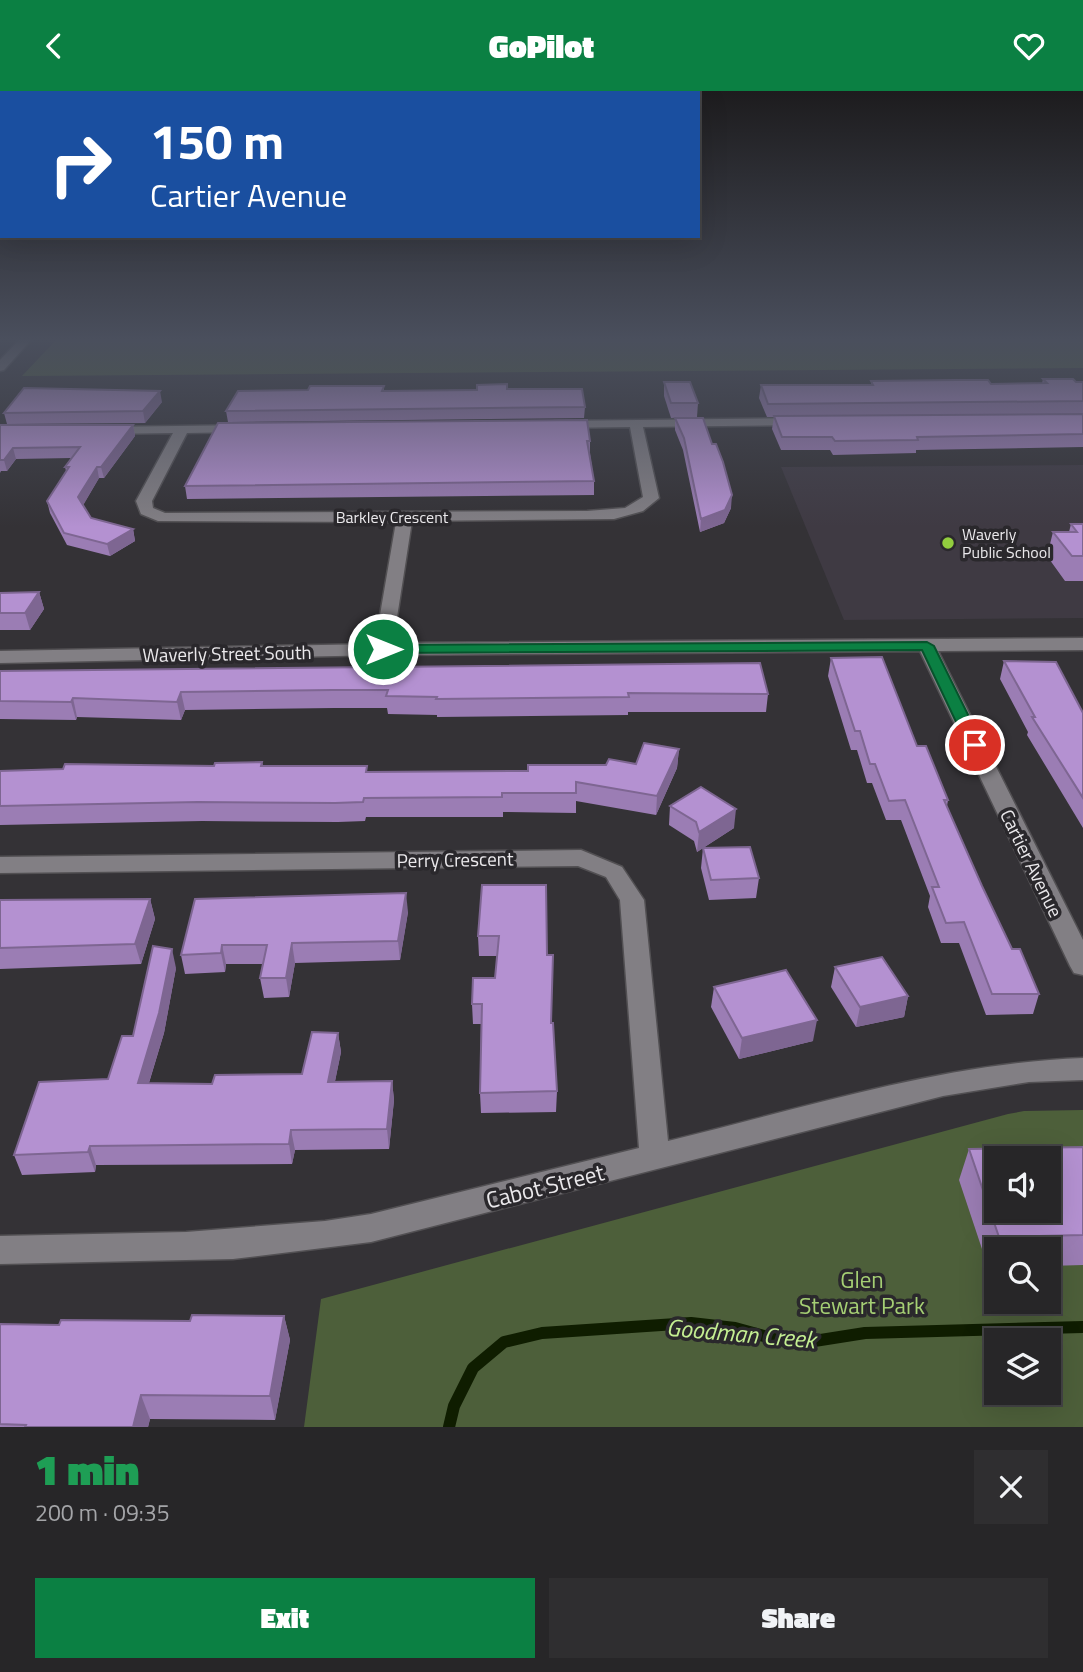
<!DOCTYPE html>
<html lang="en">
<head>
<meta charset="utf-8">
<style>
  body { margin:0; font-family:"Titillium Web",sans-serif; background:#2f2e30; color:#f1f3f6; height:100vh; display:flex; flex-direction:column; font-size:26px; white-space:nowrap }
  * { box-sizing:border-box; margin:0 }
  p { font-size:23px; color:#a4a5a8 }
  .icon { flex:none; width:38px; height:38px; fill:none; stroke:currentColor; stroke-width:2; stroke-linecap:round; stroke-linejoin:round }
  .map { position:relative; height:1336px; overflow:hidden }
  .side { display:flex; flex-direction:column; background:#272628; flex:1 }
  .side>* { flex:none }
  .hud { position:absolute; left:0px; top:0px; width:700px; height:147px; box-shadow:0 7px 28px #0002,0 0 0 2px #434345; background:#1a4fa0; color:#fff; overflow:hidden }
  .buttons { position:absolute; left:984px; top:1055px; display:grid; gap:14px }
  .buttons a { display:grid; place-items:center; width:77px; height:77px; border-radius:0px; background:#272628; box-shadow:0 7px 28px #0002,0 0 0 2px #434345; font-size:35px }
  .pin { position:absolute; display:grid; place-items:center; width:60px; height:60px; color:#fff; margin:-30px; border:4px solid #fff; border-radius:50%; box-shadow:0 2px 7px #0007 }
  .me { position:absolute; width:77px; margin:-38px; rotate:90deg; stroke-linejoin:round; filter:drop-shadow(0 0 5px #0008) }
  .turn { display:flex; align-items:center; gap:24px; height:147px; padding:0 35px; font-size:32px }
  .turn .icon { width:91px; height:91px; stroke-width:2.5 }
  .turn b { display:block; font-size:49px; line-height:60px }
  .round { display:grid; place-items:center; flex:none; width:74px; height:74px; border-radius:0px; background:#2f2e30 }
  .overview { display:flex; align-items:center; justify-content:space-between; height:119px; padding:0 35px }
  h1 { font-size:42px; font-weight:800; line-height:52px; color:#1e9e55 }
  .primary-button { display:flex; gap:14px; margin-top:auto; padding:14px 35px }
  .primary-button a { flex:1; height:80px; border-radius:0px; background:#0b8043; color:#fff; font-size:28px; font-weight:800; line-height:80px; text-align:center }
  .primary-button a+a { background:#2f2e30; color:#f1f3f6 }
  header { display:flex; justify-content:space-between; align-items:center; height:91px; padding:0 35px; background:#0b8043; color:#fff; font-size:32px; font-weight:800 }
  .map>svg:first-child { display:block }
  .built { fill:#3f3a43 }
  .green { fill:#4d5f3a; fill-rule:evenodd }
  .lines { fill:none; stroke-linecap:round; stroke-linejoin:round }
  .stream { stroke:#0f1d00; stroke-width:12 }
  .street-casing { stroke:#525053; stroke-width:3 }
  .secondary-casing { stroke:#525053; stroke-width:3 }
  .street { fill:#827f84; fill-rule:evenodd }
  .secondary { fill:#827f84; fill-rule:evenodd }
  .wall { fill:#9b7db4 }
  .shaded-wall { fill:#7e6692 }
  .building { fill:#b491d1; stroke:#7e6692; stroke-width:2; fill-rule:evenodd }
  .route { fill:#0b8043; stroke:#07532c; stroke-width:2 }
  .poi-dot { fill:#92cd3e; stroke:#2a282c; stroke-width:2.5 }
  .labels { text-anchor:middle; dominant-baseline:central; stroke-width:7; stroke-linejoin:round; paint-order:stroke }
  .far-street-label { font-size:16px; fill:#eae8eb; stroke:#2a282c }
  .far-poi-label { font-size:16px; fill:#eae8eb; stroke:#2a282c; text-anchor:start }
  .street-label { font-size:19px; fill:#eae8eb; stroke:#2a282c }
  .near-street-label { font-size:23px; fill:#eae8eb; stroke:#2a282c }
  .near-park-label { font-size:23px; fill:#a5cf74; stroke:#2a282c }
  .near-water-label { font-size:24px; font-style:italic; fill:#c4ef92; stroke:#2a282c }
</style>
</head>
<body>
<header><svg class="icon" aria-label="back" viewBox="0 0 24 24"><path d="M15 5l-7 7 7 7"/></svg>GoPilot<svg class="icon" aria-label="heart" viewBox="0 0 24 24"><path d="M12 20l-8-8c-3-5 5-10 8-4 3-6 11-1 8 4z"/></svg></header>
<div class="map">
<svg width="1083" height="1336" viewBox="0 0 1083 1336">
  <rect width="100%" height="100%" fill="#343236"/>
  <!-- built -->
  <path class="built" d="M 1083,374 L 1083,527 L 844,529 L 781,376 Z"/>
  <!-- green -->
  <g class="green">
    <path d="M 57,248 L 1083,248 L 1083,277 L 22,285 Z"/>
    <path d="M 1083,1019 L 1083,1336 L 304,1336 L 321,1208 L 1008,1023 L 1024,1020 ZM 996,1068 L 1048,1068 L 1048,1120 L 996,1120 ZM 996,1158 L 1048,1158 L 1048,1211 L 996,1211 ZM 996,1250 L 1048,1250 L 1048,1302 L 996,1302 Z"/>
  </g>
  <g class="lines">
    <!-- stream -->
    <path class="stream" d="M 449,1336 L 454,1315 L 473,1277 L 504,1251 L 542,1242 L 691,1232 L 735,1237 L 778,1249 L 808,1251 L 865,1242 L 1083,1236"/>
    <!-- street casing -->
    <g class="street-casing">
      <g id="street">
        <path d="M 799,327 L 804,328 L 804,334 L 643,336 L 659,407 L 643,420 L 614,428 L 412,430 L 393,552 L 1083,547 L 1083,559 L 938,560 L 1083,849 L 1083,884 L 1074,882 L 1070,875 L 920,560 L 383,564 L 0,572 L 0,560 L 375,553 L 396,431 L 158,430 L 141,423 L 136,410 L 173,342 L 107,343 L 102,342 L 102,336 L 248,334 L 248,340 L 243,341 L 187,342 L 152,410 L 153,417 L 165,422 L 587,420 L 625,417 L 643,406 L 630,336 L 559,337 L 552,333 L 554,330 Z"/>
        <path d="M 581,759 L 622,776 L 644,809 L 668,1050 C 805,1017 942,972 1083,967 L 1083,989 L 1029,991 L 943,1005 L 371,1151 L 233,1168 L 0,1173 L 0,1145 L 186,1141 L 325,1130 L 371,1123 L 639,1057 L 620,809 L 606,786 L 578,775 L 0,782 L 0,766 Z"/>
      </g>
    </g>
    <!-- secondary casing -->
    <g class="secondary-casing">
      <path id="secondary" d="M 20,248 L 32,248 L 4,279 L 0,280 L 0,269 Z"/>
    </g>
    <!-- street -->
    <use href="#street" class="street"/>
    <!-- secondary -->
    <use href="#secondary" class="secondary"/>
  </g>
  <!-- wall -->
  <g class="wall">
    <path d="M 1043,288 L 1083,291 L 1083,356 L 916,359 L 916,362 L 833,364 L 830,359 L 781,359 L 772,338 L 774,326 L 767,326 L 759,307 L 761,294 L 871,294 L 871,290 L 991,293 L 1042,292 Z"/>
    <path d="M 664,291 L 698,312 L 697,326 L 671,327 L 664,305 Z"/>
    <path d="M 384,295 L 384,300 L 507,298 L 585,316 L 584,327 L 228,331 L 226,320 L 308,299 Z"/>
    <path d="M 162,311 L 145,332 L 7,333 L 4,322 Z"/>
    <path d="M 675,327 L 731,417 L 724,432 L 700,441 L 683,359 L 675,339 Z"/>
    <path d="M 0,334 L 133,334 L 135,345 L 104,387 L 99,387 L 83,414 L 91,427 L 133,438 L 135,450 L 110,465 L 67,454 L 50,422 L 47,410 L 66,380 L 65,376 L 71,367 L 16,368 L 7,380 L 1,380 L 0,382 Z"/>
    <path d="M 590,350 L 590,363 L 594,390 L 594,404 L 187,408 L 185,395 Z"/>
    <path d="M 1071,433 L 1083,433 L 1083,490 L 1065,490 L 1047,465 L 1053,441 L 1069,441 Z"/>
    <path d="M 39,501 L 44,518 L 30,539 L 0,539 L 0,502 Z"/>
    <path d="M 831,567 L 917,655 L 948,709 L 947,715 L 982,795 L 1012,858 L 1039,903 L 1033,923 L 986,924 L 959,852 L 941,852 L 928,816 L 930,805 L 901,729 L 886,729 L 872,692 L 867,692 L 857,659 L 851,659 L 828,585 Z"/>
    <path d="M 1004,570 L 1083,622 L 1083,737 L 1027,644 L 1028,641 L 1000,588 Z"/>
    <path d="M 0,580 L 768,603 L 766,621 L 628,621 L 628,624 L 437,626 L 437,624 L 388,623 L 387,617 L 334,617 L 185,619 L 181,629 L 77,626 L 76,629 L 0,628 Z"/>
    <path d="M 679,658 L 677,677 L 656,724 L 576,710 L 576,722 L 503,721 L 503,726 L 366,726 L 365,730 L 338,731 L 202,730 L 0,734 L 0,680 L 214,675 L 262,671 L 263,675 L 367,675 L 367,681 L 528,680 L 636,673 Z"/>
    <path d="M 670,715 L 734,737 L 703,757 L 759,787 L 756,807 L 709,809 L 701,777 L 703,757 L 697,761 L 694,750 L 669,734 Z"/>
    <path d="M 482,794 L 547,864 L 557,1000 L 556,1021 L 481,1022 L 480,1002 L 481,933 L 473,933 L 472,913 L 495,887 L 497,865 L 479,865 L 478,845 Z"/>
    <path d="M 150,808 L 155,828 L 141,873 L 0,878 L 0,809 Z"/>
    <path d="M 195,808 L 408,821 L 400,869 L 295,872 L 289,906 L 264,907 L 260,887 L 263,873 L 226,873 L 225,881 L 185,883 L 181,864 Z"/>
    <path d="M 835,876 L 908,905 L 904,926 L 856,936 L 831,896 Z"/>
    <path d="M 176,877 L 164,942 L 149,992 L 212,993 L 302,983 L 338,942 L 341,961 L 335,990 L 392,990 L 394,1009 L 389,1058 L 295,1059 L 292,1073 L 96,1074 L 95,1081 L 22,1084 L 14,1064 L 108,988 L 133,945 Z"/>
    <path d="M 714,896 L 813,950 L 739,968 L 711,916 Z"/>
    <path d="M 1083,1056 L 1083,1174 L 1048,1175 L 1048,1158 L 996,1158 L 996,1176 L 988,1176 L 959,1089 L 969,1058 Z"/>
    <path d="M 284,1225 L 290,1249 L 275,1329 L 150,1328 L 148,1336 L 0,1336 L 0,1233 L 59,1234 L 190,1230 Z"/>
  </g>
  <!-- shaded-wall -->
  <g class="shaded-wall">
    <path d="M 160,300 L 162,311 L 145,332 L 143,320 Z"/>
    <path d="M 133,334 L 135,345 L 104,387 L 101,376 Z"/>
    <path d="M 13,357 L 16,368 L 7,380 L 4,369 Z"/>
    <path d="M 97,376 L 99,387 L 81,418 L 78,406 Z"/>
    <path d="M 732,404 L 731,417 L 724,432 L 700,441 L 701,428 Z"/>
    <path d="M 133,438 L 135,450 L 110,465 L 107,453 Z"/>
    <path d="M 39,501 L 44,518 L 30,539 L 25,522 Z"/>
    <path d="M 181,601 L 185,619 L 181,629 L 177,611 Z"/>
    <path d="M 73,607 L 77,626 L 76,629 L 71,611 Z"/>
    <path d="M 679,658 L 677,677 L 656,724 L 657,705 Z"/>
    <path d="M 736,718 L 734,737 L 697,761 L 699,741 Z"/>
    <path d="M 406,802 L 408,821 L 400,869 L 398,850 Z"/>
    <path d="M 150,808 L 155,828 L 141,873 L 135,853 Z"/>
    <path d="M 292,852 L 295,872 L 289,906 L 286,887 Z"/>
    <path d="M 222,854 L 226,873 L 225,881 L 221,862 Z"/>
    <path d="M 172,858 L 176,877 L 164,942 L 143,1011 L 138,992 Z"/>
    <path d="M 908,905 L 904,926 L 856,936 L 860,916 Z"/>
    <path d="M 817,929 L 813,950 L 739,968 L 742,947 Z"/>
    <path d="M 338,942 L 341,961 L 331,1010 L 328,991 Z"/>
    <path d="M 392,990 L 394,1009 L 389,1058 L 387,1038 Z"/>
    <path d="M 291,1039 L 295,1059 L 292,1073 L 289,1053 Z"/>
    <path d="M 90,1055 L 96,1074 L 95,1081 L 88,1061 Z"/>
    <path d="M 284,1225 L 290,1249 L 275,1329 L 270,1305 Z"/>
    <path d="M 141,1304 L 150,1328 L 148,1336 L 133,1336 Z"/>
  </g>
  <!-- building -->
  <g class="building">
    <path d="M 1043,288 L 1073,288 L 1076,291 L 1083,291 L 1083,310 L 768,313 L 761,294 L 873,294 L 871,290 L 956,289 L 988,289 L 991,293 L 1047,292 Z"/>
    <path d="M 664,291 L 690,291 L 698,312 L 671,312 Z"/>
    <path d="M 507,293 L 507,298 L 582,298 L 585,316 L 226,320 L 238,300 L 308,299 L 310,295 L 384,295 L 382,300 L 477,299 L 477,294 Z"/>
    <path d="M 24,297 L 160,300 L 143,320 L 4,322 Z"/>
    <path d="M 1083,323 L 1083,343 L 917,346 L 918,349 L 835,350 L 832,346 L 782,346 L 774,325 Z"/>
    <path d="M 675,327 L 703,327 L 712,353 L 716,353 L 723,371 L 732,404 L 725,419 L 701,428 L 684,347 Z"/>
    <path d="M 587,329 L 590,350 L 587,350 L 594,390 L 185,395 L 218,332 Z"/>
    <path d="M 0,334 L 133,334 L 101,376 L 97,376 L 78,406 L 91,427 L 133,438 L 107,453 L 64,442 L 47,410 L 69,376 L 65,376 L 80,356 L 13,357 L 4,369 L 0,369 Z"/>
    <path d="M 1071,433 L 1083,433 L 1083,465 L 1072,465 L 1053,441 L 1077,441 Z"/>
    <path d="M 39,501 L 25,522 L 0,522 L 0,502 Z"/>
    <path d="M 882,566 L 917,655 L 926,655 L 948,709 L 944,709 L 982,795 L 1012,858 L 1020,858 L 1039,903 L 992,903 L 964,831 L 946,832 L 932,796 L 939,796 L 905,709 L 889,710 L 875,673 L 870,673 L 860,640 L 855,640 L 831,567 Z"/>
    <path d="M 1004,570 L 1056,571 L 1083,622 L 1083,707 L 1032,626 L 1035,626 Z"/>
    <path d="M 760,572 L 768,603 L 628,602 L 629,606 L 436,608 L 437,606 L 386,605 L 388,599 L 332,599 L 181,601 L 177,611 L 73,607 L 71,611 L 0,610 L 0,580 Z"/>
    <path d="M 644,652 L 679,658 L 657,705 L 576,691 L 576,702 L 502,702 L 502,706 L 364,707 L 363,711 L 335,712 L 198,711 L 0,715 L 0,680 L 63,678 L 65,673 L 214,675 L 215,672 L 262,671 L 261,675 L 367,675 L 366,681 L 528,680 L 528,674 L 606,674 L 609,668 L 636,673 Z"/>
    <path d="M 701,696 L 736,718 L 699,741 L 696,731 L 670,715 Z"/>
    <path d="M 750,756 L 759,787 L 711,789 L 703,757 Z"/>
    <path d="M 482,794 L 546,794 L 547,864 L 553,864 L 551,932 L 553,932 L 557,1000 L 480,1002 L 482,913 L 472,913 L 473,887 L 495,887 L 499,845 L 478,845 Z"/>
    <path d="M 406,802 L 398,850 L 292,852 L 286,887 L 260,887 L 267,854 L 222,854 L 221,862 L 181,864 L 195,808 Z"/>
    <path d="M 150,808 L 135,853 L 0,857 L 0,809 Z"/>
    <path d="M 153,855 L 172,858 L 159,922 L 138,992 L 212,993 L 215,984 L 302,983 L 312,941 L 338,942 L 328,991 L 392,990 L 387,1038 L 291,1039 L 289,1053 L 90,1055 L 88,1061 L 14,1064 L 39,991 L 108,988 L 122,945 L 133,945 Z"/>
    <path d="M 882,866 L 908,905 L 860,916 L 835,876 Z"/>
    <path d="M 786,879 L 817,929 L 742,947 L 714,896 Z"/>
    <path d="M 1083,1056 L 1083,1144 L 999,1146 L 969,1058 ZM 996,1068 L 1048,1068 L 1048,1120 L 996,1120 Z"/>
    <path d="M 192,1224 L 284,1225 L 270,1305 L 141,1304 L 133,1336 L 25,1336 L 26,1334 L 0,1333 L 0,1233 L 59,1234 L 61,1229 L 190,1230 Z"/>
  </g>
  <!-- sky -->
  <linearGradient id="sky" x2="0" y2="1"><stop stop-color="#1d1c1e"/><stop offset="0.57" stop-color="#4a4f5d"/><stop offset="1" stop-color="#4a4f5d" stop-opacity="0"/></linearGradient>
  <rect width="1083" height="436" fill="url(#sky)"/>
  <!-- route -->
  <path class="route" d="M 927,551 L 934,555 L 983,654 L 980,657 L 975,659 L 967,654 L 922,559 L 383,562 L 376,558 L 383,554 Z"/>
  <!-- markers -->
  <circle class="poi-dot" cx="948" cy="452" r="7"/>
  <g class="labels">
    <!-- far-street labels -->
    <g class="far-street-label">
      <text x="392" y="426">Barkley Crescent</text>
    </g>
    <!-- far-poi labels -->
    <g class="far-poi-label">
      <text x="962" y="443">Waverly<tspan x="962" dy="18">Public School</tspan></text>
    </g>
    <!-- street labels -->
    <g class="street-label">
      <text transform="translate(227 562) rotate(-1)">Waverly Street South</text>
      <text transform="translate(455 768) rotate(-1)">Perry Crescent</text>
      <text transform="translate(1032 772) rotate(64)">Cartier Avenue</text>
    </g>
    <!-- near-street labels -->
    <g class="near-street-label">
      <text transform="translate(545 1095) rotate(-14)">Cabot Street</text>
    </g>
    <!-- near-park labels -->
    <g class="near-park-label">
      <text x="862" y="1188">Glen<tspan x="862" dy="26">Stewart Park</tspan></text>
    </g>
    <!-- near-water labels -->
    <g class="near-water-label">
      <text transform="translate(741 1242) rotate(5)">Goodman Creek</text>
    </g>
  </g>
</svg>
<div class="buttons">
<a><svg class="icon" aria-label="sound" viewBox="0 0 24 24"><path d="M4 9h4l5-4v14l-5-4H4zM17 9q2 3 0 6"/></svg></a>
<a><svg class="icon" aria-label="search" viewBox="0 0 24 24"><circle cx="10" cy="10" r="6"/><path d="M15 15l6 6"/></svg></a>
<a><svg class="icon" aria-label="layers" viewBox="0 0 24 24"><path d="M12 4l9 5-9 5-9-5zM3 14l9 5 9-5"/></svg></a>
</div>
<div class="pin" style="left:975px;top:654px;background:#d93025"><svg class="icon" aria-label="arrive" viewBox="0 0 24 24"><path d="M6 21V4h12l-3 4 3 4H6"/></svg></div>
<svg class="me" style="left:383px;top:558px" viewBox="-20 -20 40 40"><circle r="17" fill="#0b8043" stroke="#fff" stroke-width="3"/><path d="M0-11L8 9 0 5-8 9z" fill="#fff"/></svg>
<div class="hud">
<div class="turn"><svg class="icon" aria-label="right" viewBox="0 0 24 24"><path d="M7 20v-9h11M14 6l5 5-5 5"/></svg><div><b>150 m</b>Cartier Avenue</div></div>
</div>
</div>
<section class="side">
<div class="overview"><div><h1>1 min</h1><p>200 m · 09:35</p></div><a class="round"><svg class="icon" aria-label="close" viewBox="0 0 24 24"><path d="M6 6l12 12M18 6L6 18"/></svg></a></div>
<div class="primary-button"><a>Exit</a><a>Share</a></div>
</section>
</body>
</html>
